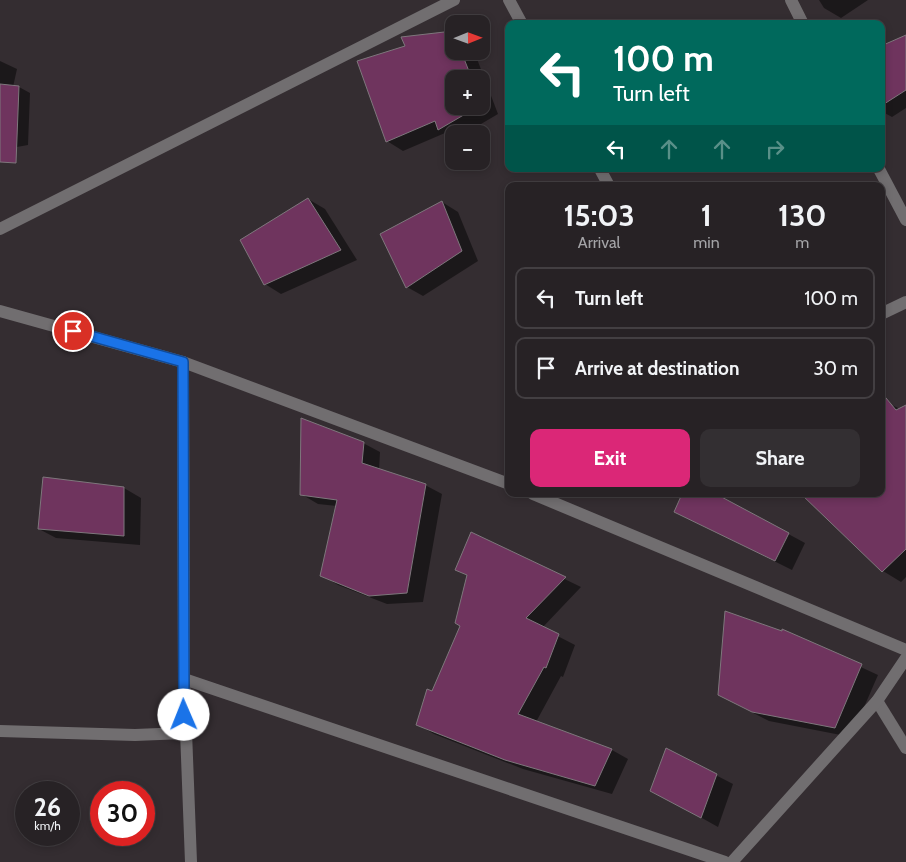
<!DOCTYPE html>
<html lang="en">
<head>
<meta charset="utf-8">
<style>
  body { margin:0; font-family:Cabin,sans-serif; background:#332f32; color:#f1f3f6; height:100vh; display:flex; flex-direction:column; font-size:19px; white-space:nowrap }
  * { box-sizing:border-box; margin:0 }
  p { font-size:16px; color:#a4a4a7 }
  .icon { flex:none; width:28px; height:28px; fill:none; stroke:currentColor; stroke-width:2; stroke-linecap:round; stroke-linejoin:round }
  .map { position:relative; flex:1; overflow:hidden }
  .drawer { position:absolute; left:505px; top:182px; width:380px; height:315px; display:flex; flex-direction:column; background:#272225; border-radius:10px; box-shadow:0 2px 8px #0003,0 0 0 1px #433f42 }
  .drawer>* { flex:none }
  .banner { position:absolute; left:505px; top:20px; width:380px; height:152px; border-radius:10px; box-shadow:0 2px 8px #0003,0 0 0 1px #433f42; background:#00695c; color:#fff; overflow:hidden }
  .needle { width:32px; rotate:89deg }
  .fabs { position:absolute; left:445px; top:15px; display:grid; gap:10px }
  .fabs a { display:grid; place-items:center; width:45px; height:45px; border-radius:10px; background:#272225; box-shadow:0 2px 8px #0003,0 0 0 1px #433f42; font-size:25px }
  .speed { position:absolute; left:15px; top:781px; display:flex; gap:10px; font-size:25px; font-weight:700; text-align:center }
  .speed>* { display:grid; place-content:center; width:65px; height:65px; border-radius:50%; background:#272225; box-shadow:0 2px 8px #0003,0 0 0 1px #433f42; line-height:1 }
  .speed small { font-size:12px; font-weight:400 }
  .speed .limit { border:8px solid #d22; background:#fff; color:#111 }
  .pin { position:absolute; display:grid; place-items:center; width:42px; height:42px; color:#fff; margin:-21px; border:2px solid #fff; border-radius:50%; box-shadow:0 1px 5px #0007 }
  .me { position:absolute; width:55px; margin:-28px; rotate:359deg; stroke-linejoin:round; filter:drop-shadow(0 0 4px #0008) }
  .turn { display:flex; align-items:center; gap:18px; height:105px; padding:0 25px; font-size:22px }
  .turn .icon { width:65px; height:65px; stroke-width:2.5 }
  .turn b { display:block; font-size:35px; line-height:42px }
  .lanes { display:flex; align-items:center; height:48px; padding:0 25px; background:#0003; justify-content:center; gap:25px; direction:ltr }
  .lanes .off { opacity:.35 }
  .eta { display:flex; justify-content:space-evenly; align-items:center; height:85px; text-align:center }
  .eta b { font-size:30px; font-weight:700; line-height:35px }
  .primary-button { display:flex; gap:10px; margin-top:auto; padding:10px 25px }
  .primary-button a { flex:1; height:58px; border-radius:10px; background:#db2777; color:#fff; font-size:20px; font-weight:700; line-height:58px; text-align:center }
  .primary-button a+a { background:#332f32; color:#f1f3f6 }
  ul { padding:0; list-style:none }
  li { display:flex; align-items:center; gap:15px; height:62px; margin:0 10px 8px; padding:0 15px; border:2px solid #433f42; border-radius:10px }
  li div { flex:1 }
  li b { display:block; font-size:19px }
  li em { font-style:normal }
  .map>svg:first-child { display:block }
  .shadow { fill:#0007; fill-rule:evenodd }
  .building { fill:#6f345e; stroke:#7e777c }
  .lines { fill:none; stroke-linecap:round; stroke-linejoin:round }
  .minor { stroke:#716e70; stroke-width:12 }
  .route-casing { stroke:#114b97; stroke-width:12 }
  .route { stroke:#1a73e8; stroke-width:9 }
</style>
</head>
<body>
<div class="map">
<svg width="906" height="862" viewBox="0 0 906 862">
  <rect width="100%" height="100%" fill="#342d31"/>
  <!-- shadow -->
  <g class="shadow">
    <path d="M 819,0 L 868,0 L 841,18 L 824,8 Z"/>
    <path d="M 454,32 L 454,51 L 474,51 L 498,114 L 464,134 L 454,134 L 454,138 L 445,133 L 403,151 L 387,141 L 406,47 L 403,38 ZM 454,79 L 481,79 L 481,106 L 454,106 Z"/>
    <path d="M 906,36 L 906,108 L 892,117 L 881,111 L 881,47 Z"/>
    <path d="M 0,61 L 17,69 L 13,87 L 19,87 L 30,93 L 28,145 L 0,150 Z"/>
    <path d="M 308,199 L 325,209 L 357,260 L 281,294 L 265,284 Z"/>
    <path d="M 442,202 L 458,212 L 478,261 L 423,296 L 407,287 Z"/>
    <path d="M 890,404 L 900,409 L 906,406 L 906,577 L 901,582 L 883,571 L 803,494 L 881,494 Z"/>
    <path d="M 363,443 L 380,452 L 379,470 L 425,485 L 442,494 L 423,602 L 387,604 L 338,585 L 322,575 L 337,506 L 318,504 L 301,494 Z"/>
    <path d="M 44,478 L 124,488 L 141,498 L 140,545 L 56,538 L 39,529 Z"/>
    <path d="M 684,494 L 714,494 L 805,543 L 792,570 L 676,512 Z"/>
    <path d="M 472,534 L 581,587 L 542,628 L 575,645 L 563,677 L 561,676 L 536,722 L 612,750 L 628,759 L 612,794 L 523,769 L 434,734 L 417,724 L 462,626 Z"/>
    <path d="M 783,631 L 878,675 L 851,737 L 769,721 L 736,704 Z"/>
    <path d="M 667,750 L 733,784 L 718,827 L 668,799 Z"/>
  </g>
  <!-- building -->
  <g class="building">
    <path d="M 453,31 L 454,51 L 461,51 L 472,79 L 454,79 L 454,106 L 479,106 L 438,130 L 435,121 L 386,142 L 357,61 L 405,46 L 401,37 Z"/>
    <path d="M 906,35 L 906,90 L 881,106 L 881,46 Z"/>
    <path d="M 0,84 L 19,86 L 16,163 L 0,162 Z"/>
    <path d="M 308,198 L 341,250 L 264,285 L 240,240 Z"/>
    <path d="M 442,201 L 462,251 L 406,288 L 380,234 Z"/>
    <path d="M 881,392 L 896,410 L 906,405 L 906,549 L 882,572 L 801,494 L 881,494 Z"/>
    <path d="M 301,418 L 364,442 L 362,463 L 426,484 L 407,593 L 369,596 L 320,576 L 337,500 L 300,495 Z"/>
    <path d="M 43,477 L 124,487 L 124,536 L 38,529 Z"/>
    <path d="M 682,494 L 716,494 L 789,533 L 775,561 L 674,512 Z"/>
    <path d="M 471,532 L 566,577 L 526,618 L 559,634 L 546,668 L 544,667 L 518,714 L 612,749 L 595,786 L 505,760 L 416,725 L 427,689 L 432,691 L 460,626 L 455,623 L 467,575 L 455,570 Z"/>
    <path d="M 725,611 L 782,631 L 782,629 L 862,664 L 835,728 L 752,712 L 718,695 Z"/>
    <path d="M 666,748 L 717,774 L 701,818 L 650,791 Z"/>
  </g>
  <g class="lines">
    <!-- minor -->
    <g class="minor">
      <path d="M 509,0 L 522,24"/>
      <path d="M 791,0 L 803,24"/>
      <path d="M 600,169 L 609,186"/>
      <path d="M 879,169 L 906,220"/>
      <path d="M 0,229 L 454,0"/>
      <path d="M 0,311 L 183,362 L 509,484"/>
      <path d="M 881,314 L 906,302"/>
      <path d="M 183,362 L 184,679 L 725,862"/>
      <path d="M 533,494 L 906,650"/>
      <path d="M 184,679 L 191,862"/>
      <path d="M 877,701 L 906,748"/>
      <path d="M 0,731 L 135,735 L 184,733"/>
      <path d="M 732,862 L 877,701 L 906,658"/>
    </g>
  </g>
  <g class="lines">
    <!-- route casing -->
    <g class="route-casing">
      <path id="route" d="M 73,331 L 183,362 L 184,715"/>
    </g>
    <!-- route -->
    <use href="#route" class="route"/>
  </g>
</svg>
<div class="fabs">
<a><svg class="needle" viewBox="-14 -14 28 28"><path d="M0-13l5 13h-10z" fill="#e53935"/><path d="M0 13l5-13h-10z" fill="#a4a4a7"/></svg></a>
<a>+</a>
<a>−</a>
</div>
<div class="speed"><div>26<small>km/h</small></div><div class="limit">30</div></div>
<div class="pin" style="left:73px;top:331px;background:#d93025"><svg class="icon" aria-label="arrive" viewBox="0 0 24 24"><path d="M6 21V4h12l-3 4 3 4H6"/></svg></div>
<svg class="me" style="left:184px;top:715px" viewBox="-20 -20 40 40"><circle r="19" fill="#fff"/><path d="M0-13L10 11 0 6-10 11z" fill="#1a73e8"/></svg>
<div class="banner">
<div class="turn"><svg class="icon" aria-label="left" viewBox="0 0 24 24"><path d="M17 20v-9H6M10 6l-5 5 5 5"/></svg><div><b>100 m</b>Turn left</div></div>
<div class="lanes"><svg class="icon" aria-label="left" viewBox="0 0 24 24"><path d="M17 20v-9H6M10 6l-5 5 5 5"/></svg><svg class="icon off" aria-label="ahead" viewBox="0 0 24 24"><path d="M12 20V5M6 11l6-6 6 6"/></svg><svg class="icon off" aria-label="ahead" viewBox="0 0 24 24"><path d="M12 20V5M6 11l6-6 6 6"/></svg><svg class="icon off" aria-label="right" viewBox="0 0 24 24"><path d="M7 20v-9h11M14 6l5 5-5 5"/></svg></div>
</div>
<section class="drawer">
<div class="eta">
<div><b>15:03</b><p>Arrival</p></div>
<div><b>1</b><p>min</p></div>
<div><b>130</b><p>m</p></div>
</div>
<ul>
<li><svg class="icon" aria-label="left" viewBox="0 0 24 24"><path d="M17 20v-9H6M10 6l-5 5 5 5"/></svg><div><b>Turn left</b></div><em>100 m</em></li>
<li><svg class="icon" aria-label="arrive" viewBox="0 0 24 24"><path d="M6 21V4h12l-3 4 3 4H6"/></svg><div><b>Arrive at destination</b></div><em>30 m</em></li>
</ul>
<div class="primary-button"><a>Exit</a><a>Share</a></div>
</section>
</div>
</body>
</html>
